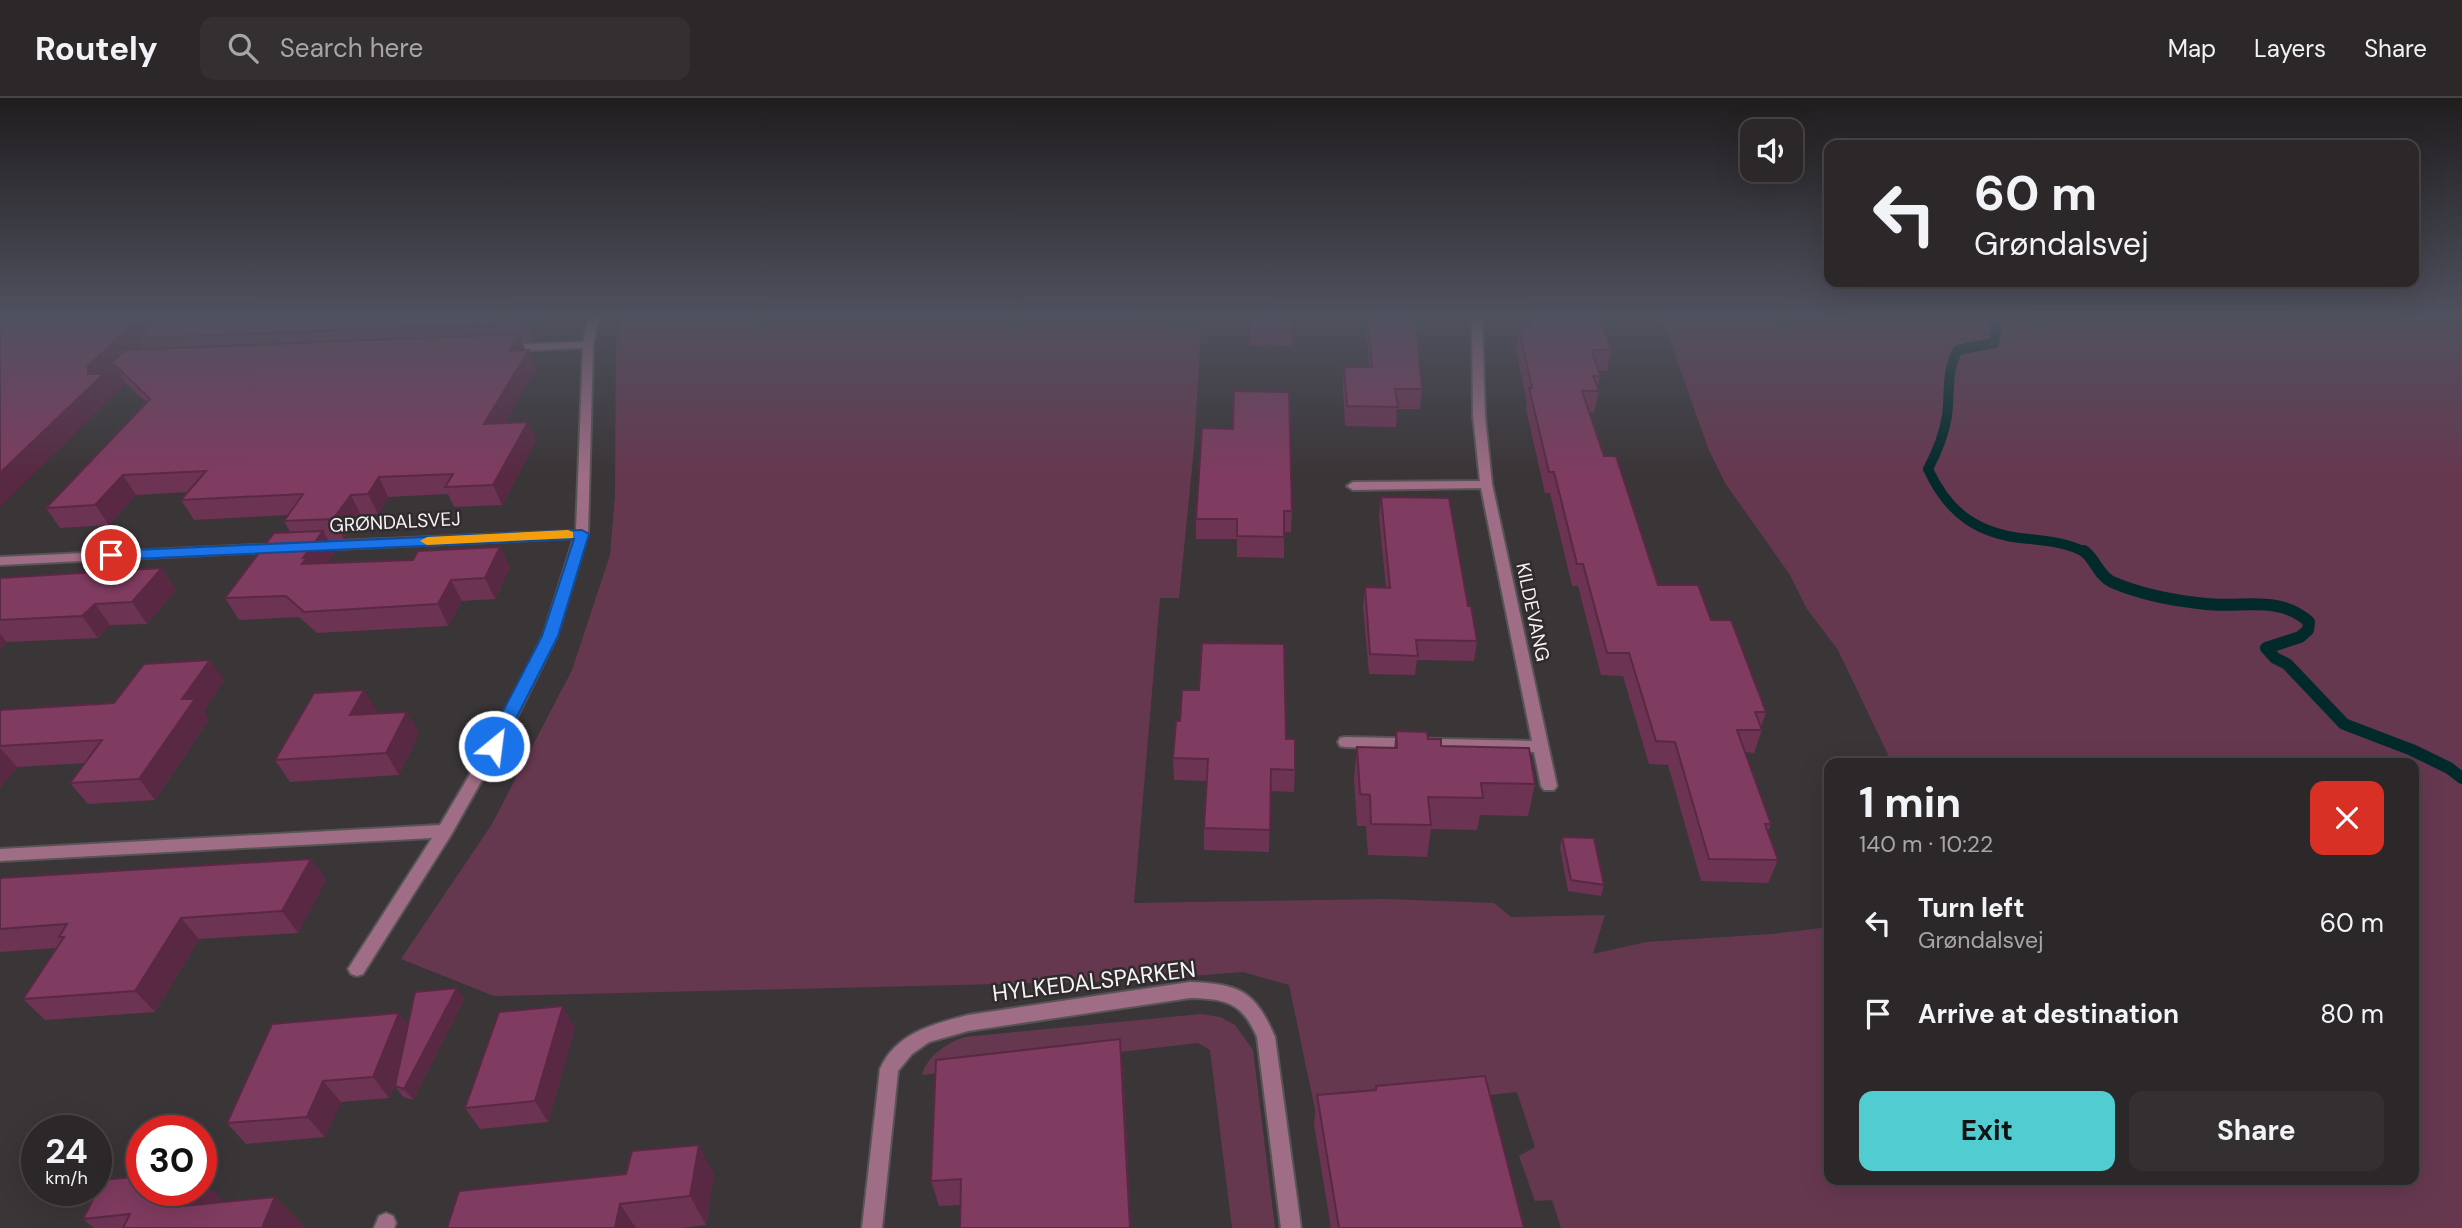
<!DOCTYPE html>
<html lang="en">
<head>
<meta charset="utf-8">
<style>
  body { margin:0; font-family:"DM Sans",sans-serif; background:#343031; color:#f1f3f6; height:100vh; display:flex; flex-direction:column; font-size:26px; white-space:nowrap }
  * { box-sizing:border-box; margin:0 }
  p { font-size:23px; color:#a6a6a8 }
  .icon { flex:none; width:38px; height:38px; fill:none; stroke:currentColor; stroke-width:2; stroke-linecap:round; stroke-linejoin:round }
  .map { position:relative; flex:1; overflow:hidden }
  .drawer { position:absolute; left:1824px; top:660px; width:595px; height:427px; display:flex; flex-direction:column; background:#2c2829; border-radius:14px; box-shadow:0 7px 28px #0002,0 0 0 2px #484446 }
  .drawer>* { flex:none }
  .top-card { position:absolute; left:1824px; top:42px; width:595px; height:147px; border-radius:14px; box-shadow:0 7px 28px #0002,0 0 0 2px #484446; background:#2c2829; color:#f1f3f6; overflow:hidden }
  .buttons { position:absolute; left:1740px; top:21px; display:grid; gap:14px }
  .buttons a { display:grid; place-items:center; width:63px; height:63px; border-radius:14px; background:#2c2829; box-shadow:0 7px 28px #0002,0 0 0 2px #484446; font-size:35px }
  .speed { position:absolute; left:21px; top:1017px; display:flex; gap:14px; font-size:35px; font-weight:700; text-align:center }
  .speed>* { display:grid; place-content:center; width:91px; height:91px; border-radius:50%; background:#2c2829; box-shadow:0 7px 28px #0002,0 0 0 2px #484446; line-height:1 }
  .speed small { font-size:18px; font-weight:400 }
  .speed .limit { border:10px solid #d22; background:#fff; color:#111 }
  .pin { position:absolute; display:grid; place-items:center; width:60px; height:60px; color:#fff; margin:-30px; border:4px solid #fff; border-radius:50%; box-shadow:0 2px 7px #0007 }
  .me { position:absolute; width:77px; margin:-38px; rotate:29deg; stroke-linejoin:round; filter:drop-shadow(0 0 5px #0008) }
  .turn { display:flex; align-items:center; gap:24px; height:147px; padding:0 35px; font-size:32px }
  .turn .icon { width:91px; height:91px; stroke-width:2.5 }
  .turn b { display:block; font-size:49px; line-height:60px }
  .round { display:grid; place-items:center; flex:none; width:74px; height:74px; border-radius:14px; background:#343031 }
  .summary { display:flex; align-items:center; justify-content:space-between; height:119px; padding:0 35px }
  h1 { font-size:42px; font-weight:700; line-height:52px }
  .action { display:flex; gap:14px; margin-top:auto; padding:14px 35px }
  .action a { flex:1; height:80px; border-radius:14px; background:#51ccd1; color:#111; font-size:28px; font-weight:700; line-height:80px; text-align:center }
  .action a+a { background:#343031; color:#f1f3f6 }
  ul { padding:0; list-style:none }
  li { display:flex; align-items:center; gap:21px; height:91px; padding:0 35px }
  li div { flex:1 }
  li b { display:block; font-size:26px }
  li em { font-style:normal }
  header { display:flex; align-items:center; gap:42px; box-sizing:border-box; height:98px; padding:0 35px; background:#2c2829; border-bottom:2px solid #484446 }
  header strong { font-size:33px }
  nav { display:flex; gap:38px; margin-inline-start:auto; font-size:24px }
  .search { width:490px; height:63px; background:#343031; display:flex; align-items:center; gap:18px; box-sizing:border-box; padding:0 24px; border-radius:14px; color:#a6a6a8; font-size:26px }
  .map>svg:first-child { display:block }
  .green { fill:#663850 }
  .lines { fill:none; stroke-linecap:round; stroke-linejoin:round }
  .stream-far1 { stroke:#032a2b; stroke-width:10 }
  .stream { stroke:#032a2b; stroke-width:12 }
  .minor-casing { stroke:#585455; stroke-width:4 }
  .minor { fill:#a06d86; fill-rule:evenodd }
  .wall { fill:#6d3353 }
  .shaded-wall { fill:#592943 }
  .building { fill:#7f3b60; stroke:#592943; stroke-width:2 }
  .route { fill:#1a73e8; stroke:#114b97; stroke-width:2 }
  .slow { fill:#f59e0b }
  .labels { text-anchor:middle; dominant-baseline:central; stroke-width:5; stroke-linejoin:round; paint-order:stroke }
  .street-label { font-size:19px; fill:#f7f4f5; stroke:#302b2d }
  .near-street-label { font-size:23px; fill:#f7f4f5; stroke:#302b2d }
</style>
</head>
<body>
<header>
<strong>Routely</strong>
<div class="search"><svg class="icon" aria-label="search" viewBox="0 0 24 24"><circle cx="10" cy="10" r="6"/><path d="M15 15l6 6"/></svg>Search here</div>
<nav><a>Map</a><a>Layers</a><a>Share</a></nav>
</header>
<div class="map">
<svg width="2462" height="1130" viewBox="0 0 2462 1130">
  <rect width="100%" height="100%" fill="#3a3537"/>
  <!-- green -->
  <g class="green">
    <path d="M 620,219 L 1134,219 L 1201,233 L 1194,350 L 1179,500 L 1160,500 L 1134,805 L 1385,801 L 1494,805 L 1511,819 L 1605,817 L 1593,856 L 1646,844 L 1771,836 L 1829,829 L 1829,1082 L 2413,1082 L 2413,665 L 1892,665 L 1838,552 L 1807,511 L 1790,477 L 1725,385 L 1708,350 L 1668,236 L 1658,219 L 2462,219 L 2462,1130 L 1561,1130 L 1552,1102 L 1535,1103 L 1519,1058 L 1535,1049 L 1517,994 L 1316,1016 L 1289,887 L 1243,874 L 1126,883 L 494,898 L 401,861 L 492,726 L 572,572 L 610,457 L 615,398 L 616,248 Z"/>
    <path d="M 1201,916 L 1220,919 L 1235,927 L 1253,952 L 1275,1130 L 1232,1130 L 1210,952 L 1198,945 L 922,977 C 927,958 946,945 965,939 Z"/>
  </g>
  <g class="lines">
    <!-- stream-far1 -->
    <path class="stream-far1" d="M 1994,219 L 1996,232 L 1994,245 L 1958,252 C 1946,273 1950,295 1947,318 C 1944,337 1937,354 1928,371 C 1949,417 1980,437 2029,441 C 2048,443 2069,445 2086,455"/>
    <!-- stream -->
    <path class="stream" d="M 2084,453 C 2096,462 2098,477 2112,484 C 2140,496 2176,503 2206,506 C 2242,510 2280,497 2309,524 L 2308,532 L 2300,539 L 2266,550 L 2275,560 L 2287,566 L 2344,626 L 2412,652 L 2449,670 L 2462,680"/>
    <!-- minor casing -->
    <g class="minor-casing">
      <g id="minor">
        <path d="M 589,219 L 599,219 L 593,247 L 588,436 L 557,538 L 513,627 L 451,737 L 363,876 L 357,878 L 351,876 L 348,871 L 432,740 L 0,763 L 0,751 L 440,727 L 499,627 L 543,538 L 574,440 L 314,452 L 308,448 L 314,444 L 576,433 L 583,250 L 506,253 L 501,250 L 506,247 L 583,244 Z"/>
        <path d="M 1472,219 L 1482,219 L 1485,318 L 1492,386 L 1557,688 L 1554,692 L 1544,692 L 1541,688 L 1534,654 L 1345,649 L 1340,648 L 1338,644 L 1340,640 L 1345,639 L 1532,643 L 1481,390 L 1353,392 L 1347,388 L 1353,384 L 1480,383 L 1473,318 Z"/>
        <path d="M 280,446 L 284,447 L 286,450 L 284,453 L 0,467 L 0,459 Z"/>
        <path d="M 1190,884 C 1240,886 1255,893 1275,939 L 1301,1130 L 1281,1130 L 1257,939 C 1242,904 1226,901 1190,900 L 968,933 L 929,944 L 912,956 L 898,973 L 882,1130 L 862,1130 L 880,971 C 896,935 933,926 968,917 Z"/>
        <path d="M 386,1115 L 393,1118 L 396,1125 L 394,1130 L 374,1130 L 379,1118 Z"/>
      </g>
    </g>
    <!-- minor -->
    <use href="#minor" class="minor"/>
  </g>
  <!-- wall -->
  <g class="wall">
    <path d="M 0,219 L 548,219 L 534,243 L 522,244 L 525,252 L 536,271 L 504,325 L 528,324 L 536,343 L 502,407 L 454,409 L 448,396 L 388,399 L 378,416 L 361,417 L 344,441 L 328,442 L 335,454 L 326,465 L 413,462 L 500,449 L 510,470 L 495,501 L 462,503 L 448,528 L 317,535 L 299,519 L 239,522 L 225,500 L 290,434 L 284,423 L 288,417 L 194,422 L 181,402 L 188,394 L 136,397 L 109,427 L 60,430 L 46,410 L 147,305 L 126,285 Z"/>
    <path d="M 1250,219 L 1292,231 L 1292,248 L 1250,247 Z"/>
    <path d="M 1366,219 L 1415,219 L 1422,291 L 1420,311 L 1397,311 L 1396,329 L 1345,328 L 1343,289 L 1344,269 L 1369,269 L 1366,228 Z"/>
    <path d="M 1520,219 L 1600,219 L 1611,252 L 1607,273 L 1598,273 L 1600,278 L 1598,290 L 1599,293 L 1594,314 L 1589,314 L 1604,358 L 1658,487 L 1711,522 L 1766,614 L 1761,629 L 1762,632 L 1754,655 L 1745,654 L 1771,726 L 1768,733 L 1778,762 L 1768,785 L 1701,783 L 1668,667 L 1649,666 L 1623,578 L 1601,577 L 1578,488 L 1572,488 L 1550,395 L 1545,395 L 1526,311 L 1527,305 L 1516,251 L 1519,230 L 1523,231 Z"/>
    <path d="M 1202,330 L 1292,413 L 1291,434 L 1284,434 L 1284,460 L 1237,459 L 1237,441 L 1196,441 L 1196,421 Z"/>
    <path d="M 1381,399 L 1468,508 L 1477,543 L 1474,563 L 1417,562 L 1415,577 L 1369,576 L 1363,509 L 1365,489 L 1386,490 L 1379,418 Z"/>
    <path d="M 162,470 L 176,492 L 147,526 L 110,527 L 98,540 L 7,544 L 0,551 L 0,480 Z"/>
    <path d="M 224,582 L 204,613 L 209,622 L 155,702 L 88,706 L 70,685 L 85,665 L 17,669 L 0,690 L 0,612 L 114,605 Z"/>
    <path d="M 377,613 L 376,616 L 419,635 L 399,677 L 290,684 L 275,662 Z"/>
    <path d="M 1396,633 L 1428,641 L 1441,648 L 1535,686 L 1528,718 L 1480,717 L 1477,732 L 1431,731 L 1427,759 L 1368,757 L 1366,728 L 1357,728 L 1354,681 L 1357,649 L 1394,650 Z"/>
    <path d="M 1286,641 L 1295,672 L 1294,694 L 1270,693 L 1269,754 L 1204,752 L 1204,730 L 1207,683 L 1174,682 L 1173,660 Z"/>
    <path d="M 1562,739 L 1604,787 L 1601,798 L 1568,793 L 1560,750 Z"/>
    <path d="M 311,761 L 326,782 L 298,835 L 199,841 L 155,914 L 45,922 L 23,901 L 57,850 L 0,854 L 0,780 Z"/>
    <path d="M 464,901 L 413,1002 L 403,999 L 395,988 L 397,981 L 389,1000 L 341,1004 L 325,1039 L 246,1046 L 227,1025 L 399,915 L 408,928 Z"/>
    <path d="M 575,930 L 548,1024 L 480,1031 L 465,1010 Z"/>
    <path d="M 1123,967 L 1131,1130 L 960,1130 L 960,1107 L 939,1108 L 931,1083 Z"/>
    <path d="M 1317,997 L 1524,1130 L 1331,1130 L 1314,1026 Z"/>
    <path d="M 714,1076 L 706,1127 L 681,1130 L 447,1130 Z"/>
    <path d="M 201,1082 L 222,1102 L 221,1105 L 275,1099 L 304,1128 L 303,1130 L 94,1130 L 83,1121 L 201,1092 Z"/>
  </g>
  <!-- shaded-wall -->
  <g class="shaded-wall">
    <path d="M 530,219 L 548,219 L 534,243 L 527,225 Z"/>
    <path d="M 139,221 L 150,239 L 138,240 L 142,247 L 118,270 L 114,266 L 126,285 L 0,409 L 0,375 L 88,268 Z"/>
    <path d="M 519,236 L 526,255 L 509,253 Z"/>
    <path d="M 529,252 L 536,271 L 493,345 L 484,326 Z"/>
    <path d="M 528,324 L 536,343 L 502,407 L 493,387 Z"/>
    <path d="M 123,377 L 136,397 L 109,427 L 95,407 Z"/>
    <path d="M 379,379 L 388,399 L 378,416 L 368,396 Z"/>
    <path d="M 351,397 L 361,417 L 344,441 L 333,421 Z"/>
    <path d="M 323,433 L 335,454 L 318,478 L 302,466 L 303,460 Z"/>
    <path d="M 500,449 L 510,470 L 495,501 L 485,480 Z"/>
    <path d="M 162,470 L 176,492 L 147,526 L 132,504 Z"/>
    <path d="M 451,482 L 462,503 L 448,528 L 438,506 Z"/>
    <path d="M 95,506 L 110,527 L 98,540 L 82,518 Z"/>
    <path d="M 0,536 L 7,544 L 0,551 Z"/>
    <path d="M 210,562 L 224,582 L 204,613 L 209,622 L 155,702 L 139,681 L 182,601 Z"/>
    <path d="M 364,592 L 377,613 L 363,639 L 350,617 Z"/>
    <path d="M 407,614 L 419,635 L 399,677 L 386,655 Z"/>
    <path d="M 0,650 L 17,669 L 0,690 Z"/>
    <path d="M 311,761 L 326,782 L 298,835 L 282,813 Z"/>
    <path d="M 181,820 L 199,841 L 155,914 L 135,893 Z"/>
    <path d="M 457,890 L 464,901 L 413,1002 L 404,991 Z"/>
    <path d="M 563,908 L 575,930 L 548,1024 L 535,1003 Z"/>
    <path d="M 399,915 L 414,937 L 389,1000 L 373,979 Z"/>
    <path d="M 1120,941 L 1123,967 L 1131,1130 L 1130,1130 Z"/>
    <path d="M 323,983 L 341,1004 L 325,1039 L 307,1019 Z"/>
    <path d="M 699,1047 L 714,1076 L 706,1127 L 690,1098 Z"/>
    <path d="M 201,1082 L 222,1102 L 209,1130 L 173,1109 L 182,1092 L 201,1092 Z"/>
    <path d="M 275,1099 L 304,1128 L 303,1130 L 262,1130 Z"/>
    <path d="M 620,1106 L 636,1130 L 615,1130 Z"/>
  </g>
  <!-- building -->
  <g class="building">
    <path d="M 0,219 L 530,219 L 527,225 L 138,240 L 151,226 L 147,221 L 139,221 L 88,268 L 88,276 L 100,276 L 125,252 L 519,236 L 509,253 L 529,252 L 484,326 L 528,324 L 493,387 L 445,389 L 453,376 L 379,379 L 368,396 L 351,397 L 333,421 L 284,423 L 303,396 L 181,402 L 206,373 L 123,377 L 95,407 L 46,410 L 150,301 L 114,266 L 0,375 Z"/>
    <path d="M 1250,219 L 1292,219 L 1292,231 L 1250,230 Z"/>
    <path d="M 1368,219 L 1415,219 L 1422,291 L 1395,291 L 1398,309 L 1347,308 L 1344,269 L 1372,269 Z"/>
    <path d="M 1528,219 L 1600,219 L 1611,252 L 1592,252 L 1600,278 L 1593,278 L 1599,293 L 1582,293 L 1604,358 L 1616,358 L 1658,487 L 1698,487 L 1711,522 L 1731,522 L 1766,614 L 1755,614 L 1762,632 L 1737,632 L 1771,726 L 1765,726 L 1778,762 L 1709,761 L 1675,644 L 1656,643 L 1629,555 L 1607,555 L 1583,466 L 1577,466 L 1554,374 L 1549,374 L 1529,290 L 1532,290 L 1519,230 L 1531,231 Z"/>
    <path d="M 1234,293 L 1289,294 L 1292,413 L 1284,413 L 1284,439 L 1237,438 L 1237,421 L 1196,421 L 1202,330 L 1233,331 Z"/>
    <path d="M 1381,399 L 1449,400 L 1468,508 L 1471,508 L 1477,543 L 1416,542 L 1418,558 L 1370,556 L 1365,489 L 1390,490 Z"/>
    <path d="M 323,433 L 303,460 L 307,460 L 302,466 L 413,462 L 418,453 L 500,449 L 485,480 L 451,482 L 438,506 L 304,514 L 286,498 L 225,500 L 274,435 Z"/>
    <path d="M 162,470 L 132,504 L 95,506 L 82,518 L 0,522 L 0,480 Z"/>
    <path d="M 1202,545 L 1284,546 L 1286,641 L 1295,641 L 1295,672 L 1271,671 L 1270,732 L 1204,730 L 1208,661 L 1173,660 L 1176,623 L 1180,623 L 1182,592 L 1199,592 Z"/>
    <path d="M 210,562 L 182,601 L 195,601 L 139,681 L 70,685 L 102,642 L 0,648 L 0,612 L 114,605 L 144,566 Z"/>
    <path d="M 364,592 L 350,617 L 407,614 L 386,655 L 275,662 L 314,595 Z"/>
    <path d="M 1396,633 L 1427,634 L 1428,641 L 1441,641 L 1441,648 L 1529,650 L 1535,686 L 1481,685 L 1483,700 L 1428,699 L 1431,727 L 1371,726 L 1370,697 L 1360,696 L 1357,649 L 1397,650 Z"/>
    <path d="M 1562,739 L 1594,740 L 1604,787 L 1571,782 Z"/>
    <path d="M 311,761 L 282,813 L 181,820 L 135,893 L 23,901 L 64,839 L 59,839 L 67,826 L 0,831 L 0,780 Z"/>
    <path d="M 457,890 L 404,991 L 395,988 L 415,894 Z"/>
    <path d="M 563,908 L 535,1003 L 465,1010 L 499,914 Z"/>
    <path d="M 399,915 L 373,979 L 323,983 L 307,1019 L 227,1025 L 272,926 Z"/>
    <path d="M 1120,941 L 1130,1130 L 960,1130 L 961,1081 L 931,1083 L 936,962 Z"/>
    <path d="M 1485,978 L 1524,1130 L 1339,1130 L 1317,997 L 1376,992 L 1376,988 Z"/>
    <path d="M 699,1047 L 690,1098 L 620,1106 L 615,1130 L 447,1130 L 459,1093 L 626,1076 L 632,1053 Z"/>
    <path d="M 142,1078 L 142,1092 L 182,1092 L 173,1109 L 275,1099 L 262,1130 L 123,1130 L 130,1116 L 83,1121 L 103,1082 Z"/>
  </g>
  <!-- sky -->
  <linearGradient id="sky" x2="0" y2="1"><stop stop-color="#201d1e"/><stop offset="0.58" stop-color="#4f515e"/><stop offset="1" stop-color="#4f515e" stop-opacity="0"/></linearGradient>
  <rect width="2462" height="377" fill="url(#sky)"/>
  <!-- route -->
  <path class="route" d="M 582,432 L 589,436 L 558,538 L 502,648 L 494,654 L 485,648 L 542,538 L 574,441 L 111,462 L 104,457 L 111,453 Z"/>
  <!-- slow -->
  <path class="slow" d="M 568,432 L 573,434 L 573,440 L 427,447 L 420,443 L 427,439 Z"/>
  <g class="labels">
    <!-- street labels -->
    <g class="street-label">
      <text transform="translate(395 424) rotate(-3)">GRØNDALSVEJ</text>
      <text transform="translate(1533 514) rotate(78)">KILDEVANG</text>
    </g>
    <!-- near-street labels -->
    <g class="near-street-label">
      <text transform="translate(1094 883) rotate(-7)">HYLKEDALSPARKEN</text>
    </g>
  </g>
</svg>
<div class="buttons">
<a><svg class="icon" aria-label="sound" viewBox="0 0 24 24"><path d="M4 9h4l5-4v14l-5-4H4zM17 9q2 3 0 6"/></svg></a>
</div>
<div class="speed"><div>24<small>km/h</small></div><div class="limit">30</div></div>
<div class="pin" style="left:111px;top:457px;background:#d93025"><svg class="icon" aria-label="arrive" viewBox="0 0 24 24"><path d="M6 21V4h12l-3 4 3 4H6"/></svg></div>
<svg class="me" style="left:494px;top:648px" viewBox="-20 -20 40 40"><circle r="17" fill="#1a73e8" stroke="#fff" stroke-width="3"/><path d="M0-11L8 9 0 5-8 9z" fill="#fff"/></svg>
<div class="top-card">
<div class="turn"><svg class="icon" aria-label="left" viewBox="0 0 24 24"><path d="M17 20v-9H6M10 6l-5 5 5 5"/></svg><div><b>60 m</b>Grøndalsvej</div></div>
</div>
<section class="drawer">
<div class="summary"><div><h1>1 min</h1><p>140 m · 10:22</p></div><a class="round" style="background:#d93025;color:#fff"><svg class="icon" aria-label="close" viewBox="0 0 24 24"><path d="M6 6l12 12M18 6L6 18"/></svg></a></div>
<ul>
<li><svg class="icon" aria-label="left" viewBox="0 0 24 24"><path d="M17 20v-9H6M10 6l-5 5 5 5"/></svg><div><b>Turn left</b><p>Grøndalsvej</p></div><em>60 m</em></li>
<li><svg class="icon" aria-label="arrive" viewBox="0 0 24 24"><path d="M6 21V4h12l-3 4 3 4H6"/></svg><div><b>Arrive at destination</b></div><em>80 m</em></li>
</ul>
<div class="action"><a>Exit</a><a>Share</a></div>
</section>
</div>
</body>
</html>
